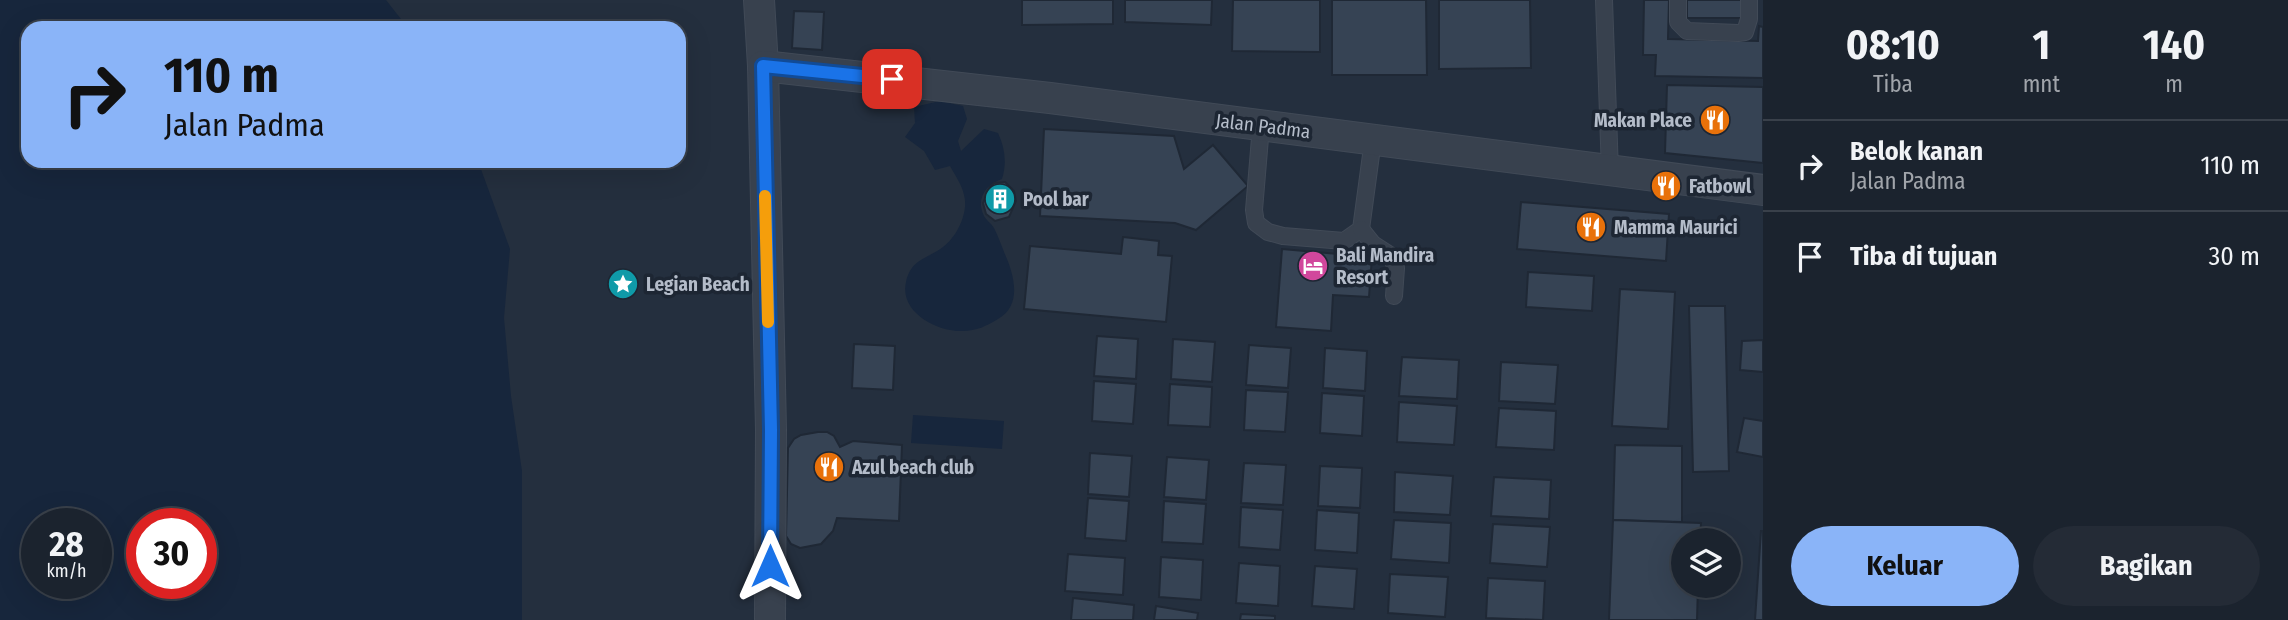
<!DOCTYPE html>
<html lang="id">
<head>
<meta charset="utf-8">
<style>
  body { margin:0; font-family:"Fira Sans Condensed",sans-serif; background:#242b36; color:#f1f3f6; height:100vh; display:flex; flex-direction:column; font-size:26px; white-space:nowrap }
  * { box-sizing:border-box; margin:0 }
  p { font-size:23px; color:#a0a4aa }
  .icon { flex:none; width:38px; height:38px; fill:none; stroke:currentColor; stroke-width:2; stroke-linecap:round; stroke-linejoin:round }
  .map { position:relative; flex:1; overflow:hidden }
  .panel { display:flex; flex-direction:column; background:#1b232e; width:525px }
  .panel>* { flex:none }
  .guide { position:absolute; left:21px; top:21px; width:665px; height:147px; border-radius:21px; box-shadow:0 7px 28px #0002,0 0 0 2px #39404a; background:#8ab4f8; color:#111; overflow:hidden }
  .controls { position:absolute; left:1671px; top:528px; display:grid; gap:14px }
  .controls a { display:grid; place-items:center; width:70px; height:70px; border-radius:50%; background:#1b232e; box-shadow:0 7px 28px #0002,0 0 0 2px #39404a; font-size:35px }
  .speed { position:absolute; left:21px; top:508px; display:flex; gap:14px; font-size:35px; font-weight:700; text-align:center }
  .speed>* { display:grid; place-content:center; width:91px; height:91px; border-radius:50%; background:#1b232e; box-shadow:0 7px 28px #0002,0 0 0 2px #39404a; line-height:1 }
  .speed small { font-size:18px; font-weight:400 }
  .speed .limit { border:10px solid #d22; background:#fff; color:#111 }
  .pin { position:absolute; display:grid; place-items:center; width:60px; height:60px; color:#fff; margin:-30px; border-radius:14px; box-shadow:0 4px 10px #0006 }
  .me { position:absolute; width:77px; margin:-38px; rotate:0deg; stroke-linejoin:round; filter:drop-shadow(0 0 5px #0008) }
  .turn { display:flex; align-items:center; gap:24px; height:147px; padding:0 28px; font-size:32px }
  .turn .icon { width:91px; height:91px; stroke-width:2.5 }
  .turn b { display:block; font-size:49px; line-height:60px }
  .eta { display:flex; justify-content:space-evenly; align-items:center; height:119px; text-align:center }
  .eta b { font-size:42px; font-weight:700; line-height:49px }
  .action { display:flex; gap:14px; margin-top:auto; padding:14px 28px }
  .action a { flex:1; height:80px; border-radius:42px; background:#8ab4f8; color:#111; font-size:28px; font-weight:700; line-height:80px; text-align:center }
  .action a+a { background:#242b36; color:#f1f3f6 }
  ul { padding:0; list-style:none }
  li { display:flex; align-items:center; gap:21px; height:91px; padding:0 28px; border-top:2px solid #39404a }
  li div { flex:1 }
  li b { display:block; font-size:26px }
  li em { font-style:normal }
  main { display:flex; flex:1; min-height:0 }
  .map>svg:first-child { display:block }
  .water { fill:#17263c; fill-rule:evenodd }
  .building { fill:#364354; stroke:#1f2835; stroke-width:2 }
  .lines { fill:none; stroke-linecap:round; stroke-linejoin:round }
  .lane-casing { stroke:#414a57; stroke-width:18 }
  .street-casing { stroke:#414a57; stroke-width:32 }
  .lane { stroke:#38414e; stroke-width:16 }
  .street { stroke:#38414e; stroke-width:30 }
  .route-casing { stroke:#114b97; stroke-width:18 }
  .route { stroke:#1a73e8; stroke-width:12 }
  .slow { stroke:#f59e0b; stroke-width:12 }
  .labels { text-anchor:middle; dominant-baseline:central; stroke-width:7; stroke-linejoin:round; paint-order:stroke }
  .poi-label { font-size:19px; font-weight:bold; fill:#b4bcc9; stroke:#1d2633; text-anchor:start }
  .street-label { font-size:19px; fill:#b4bcc9; stroke:#1d2633 }
</style>
</head>
<body>
<main>
<div class="map">
<svg width="1763" height="620" viewBox="0 0 1763 620">
  <rect width="100%" height="100%" fill="#242f3e"/>
  <!-- water -->
  <g class="water">
    <path d="M 0,0 L 386,0 L 408,28 L 28,28 L 28,161 L 478,161 L 510,249 L 504,318 L 511,396 L 522,471 L 522,620 L 0,620 ZM 96,523 L 96,583 L 37,583 L 37,523 ZM 142,523 L 201,523 L 201,583 L 142,583 Z"/>
    <path d="M 940,101 L 963,106 L 967,119 L 958,141 L 961,151 L 984,129 L 998,133 C 1005,148 1007,163 1002,179 C 987,184 975,198 984,216 C 986,220 991,223 994,228 C 998,236 1001,244 1004,252 C 1014,274 1023,305 998,319 C 987,326 976,331 963,331 C 937,332 899,312 906,282 C 911,259 927,259 943,247 C 957,237 969,212 964,195 C 962,185 955,175 950,166 L 935,170 L 924,151 L 905,137 L 915,123 L 914,107 Z"/>
    <path d="M 913,415 L 1004,421 L 1002,449 L 911,443 Z"/>
  </g>
  <!-- building -->
  <g class="building">
    <path d="M 1022,0 L 1113,0 L 1113,24 L 1022,25 Z"/>
    <path d="M 1125,0 L 1212,0 L 1211,25 L 1125,22 Z"/>
    <path d="M 1233,0 L 1320,0 L 1320,52 L 1232,51 Z"/>
    <path d="M 1332,0 L 1426,0 L 1427,75 L 1332,75 Z"/>
    <path d="M 1439,0 L 1530,0 L 1531,68 L 1439,69 Z"/>
    <path d="M 1644,0 L 1669,0 L 1668,39 L 1758,41 L 1759,26 L 1763,27 L 1763,78 L 1655,76 L 1656,55 L 1643,55 Z"/>
    <rect x="1687" y="0" width="54" height="18"/>
    <path d="M 794,11 L 824,12 L 822,50 L 792,48 Z"/>
    <path d="M 1667,85 L 1763,87 L 1763,163 L 1665,153 Z"/>
    <path d="M 1044,129 L 1174,136 L 1184,169 L 1213,145 L 1248,186 L 1196,230 L 1175,223 L 1040,216 Z"/>
    <path d="M 1005,182 L 1014,191 L 1016,201 L 1009,217 L 995,221 L 986,214 L 983,203 L 990,187 L 994,183 Z"/>
    <path d="M 1521,202 L 1669,214 L 1666,261 L 1517,249 Z"/>
    <path d="M 1123,237 L 1159,241 L 1158,255 L 1172,256 L 1166,322 L 1024,309 L 1030,246 L 1121,254 Z"/>
    <path d="M 1282,249 L 1372,257 L 1369,297 L 1333,295 L 1331,331 L 1276,327 Z"/>
    <path d="M 1528,272 L 1594,276 L 1592,311 L 1526,307 Z"/>
    <path d="M 1620,289 L 1675,292 L 1668,429 L 1612,426 Z"/>
    <path d="M 1689,306 L 1725,306 L 1729,471 L 1693,472 Z"/>
    <path d="M 1097,336 L 1138,339 L 1136,379 L 1094,376 Z"/>
    <path d="M 1173,339 L 1215,342 L 1212,382 L 1171,379 Z"/>
    <path d="M 1763,340 L 1763,372 L 1740,370 L 1742,341 Z"/>
    <path d="M 854,344 L 895,346 L 893,390 L 852,388 Z"/>
    <path d="M 1249,345 L 1291,348 L 1288,388 L 1246,385 Z"/>
    <path d="M 1325,348 L 1367,351 L 1365,391 L 1323,388 Z"/>
    <path d="M 1402,357 L 1459,360 L 1457,399 L 1399,396 Z"/>
    <path d="M 1501,362 L 1558,365 L 1555,404 L 1499,401 Z"/>
    <path d="M 1094,381 L 1136,384 L 1133,424 L 1092,421 Z"/>
    <path d="M 1170,384 L 1212,387 L 1210,427 L 1168,425 Z"/>
    <path d="M 1246,390 L 1288,392 L 1285,432 L 1244,430 Z"/>
    <path d="M 1322,393 L 1364,396 L 1362,436 L 1320,433 Z"/>
    <path d="M 1399,402 L 1457,406 L 1454,445 L 1397,442 Z"/>
    <path d="M 1499,408 L 1556,411 L 1554,450 L 1496,447 Z"/>
    <path d="M 1744,418 L 1763,421 L 1763,457 L 1737,452 Z"/>
    <path d="M 818,432 L 827,432 L 834,436 L 840,447 L 853,441 L 902,445 L 899,521 L 837,518 L 833,531 L 821,544 L 800,548 L 791,544 L 786,536 L 788,448 L 794,439 L 801,435 Z"/>
    <path d="M 1615,445 L 1682,446 L 1682,522 L 1613,520 Z"/>
    <path d="M 1090,453 L 1132,456 L 1129,497 L 1088,494 Z"/>
    <path d="M 1167,457 L 1209,460 L 1206,500 L 1164,497 Z"/>
    <path d="M 1244,463 L 1286,465 L 1283,505 L 1241,503 Z"/>
    <path d="M 1320,466 L 1362,468 L 1360,508 L 1318,506 Z"/>
    <path d="M 1395,472 L 1453,476 L 1450,515 L 1394,512 Z"/>
    <path d="M 1494,477 L 1551,480 L 1549,519 L 1491,516 Z"/>
    <path d="M 1088,498 L 1129,501 L 1126,541 L 1085,538 Z"/>
    <path d="M 1164,501 L 1206,504 L 1203,544 L 1162,542 Z"/>
    <path d="M 1241,507 L 1283,510 L 1280,550 L 1239,547 Z"/>
    <path d="M 1317,510 L 1359,513 L 1357,553 L 1315,550 Z"/>
    <path d="M 1394,520 L 1451,523 L 1449,563 L 1391,559 Z"/>
    <path d="M 1613,520 L 1701,523 L 1700,541 L 1684,541 L 1684,586 L 1698,586 L 1697,620 L 1609,620 Z"/>
    <path d="M 1493,524 L 1550,527 L 1547,567 L 1490,563 Z"/>
    <path d="M 1761,531 L 1763,531 L 1763,620 L 1755,620 Z"/>
    <path d="M 1068,554 L 1125,558 L 1123,595 L 1065,591 Z"/>
    <path d="M 1161,557 L 1203,560 L 1201,600 L 1159,597 Z"/>
    <path d="M 1239,563 L 1280,566 L 1278,606 L 1236,603 Z"/>
    <path d="M 1315,566 L 1357,569 L 1354,609 L 1312,606 Z"/>
    <path d="M 1390,574 L 1448,577 L 1445,617 L 1388,613 Z"/>
    <path d="M 1488,578 L 1545,581 L 1543,620 L 1486,618 Z"/>
    <path d="M 1073,598 L 1134,605 L 1133,620 L 1071,620 Z"/>
    <path d="M 1156,606 L 1198,613 L 1197,620 L 1154,620 Z"/>
    <path d="M 1241,614 L 1275,616 L 1275,620 L 1240,620 Z"/>
  </g>
  <g class="lines">
    <!-- lane casing -->
    <g class="lane-casing">
      <g id="lane">
        <path d="M 1604,0 L 1610,172"/>
        <path d="M 1678,0 L 1678,22 L 1687,31 L 1738,33 L 1745,32 L 1749,19 L 1749,0"/>
        <path d="M 1261,126 L 1254,210 L 1256,223 L 1268,232 L 1283,236 L 1344,241 L 1361,229 L 1373,140"/>
        <path d="M 1361,229 L 1373,244 L 1390,255 L 1396,268 L 1394,296"/>
      </g>
    </g>
    <!-- street casing -->
    <g class="street-casing">
      <g id="street">
        <path d="M 759,0 L 763,66 L 771,430 L 770,620"/>
        <path d="M 763,66 L 1050,98 L 1763,190"/>
      </g>
    </g>
    <!-- lane -->
    <use href="#lane" class="lane"/>
    <!-- street -->
    <use href="#street" class="street"/>
  </g>
  <g class="lines">
    <!-- route casing -->
    <g class="route-casing">
      <path id="route" d="M 770,566 L 771,430 L 763,66 L 892,79"/>
    </g>
    <!-- route -->
    <use href="#route" class="route"/>
    <!-- slow -->
    <path class="slow" d="M 765,196 L 768,322"/>
  </g>
  <!-- icons -->
  <defs>
    <g id="restaurant-disc" transform="scale(1.575)"><circle r="9.5" fill="#e8710a" stroke="#1d2633"/><path d="M-5-6h1v4h1v-4h1v4h1v-4h1v5L-1.5 .5V6h-2V.5L-5-1ZM5-6V6H3V1.5H1.5Q1.5-4 5-6Z" fill="#fff"/></g>
    <g id="building-disc" transform="scale(1.575)"><circle r="9.5" fill="#0f9aa8" stroke="#1d2633"/><path d="M-4-6H4V6H1V3H-1V6H-4ZM-2.5-4.3h1.7v1.8h-1.7ZM.8-4.3h1.7v1.8H.8ZM-2.5-1h1.7V.8h-1.7ZM.8-1h1.7V.8H.8Z" fill="#fff"/></g>
    <g id="hotel-disc" transform="scale(1.575)"><circle r="9.5" fill="#d1479c" stroke="#1d2633"/><path d="M-6-4.5h1.5V1H6V5H4.5V3h-9V5H-6ZM-4 0a1.8 1.8 0 1 1 3.6 0ZM.5 0V-2.5h3Q6-2.5 6 0Z" fill="#fff"/></g>
    <g id="sight-disc" transform="scale(1.575)"><circle r="9.5" fill="#0f9aa8" stroke="#1d2633"/><path d="M0-6L1.8-2.2L6-1.7L2.9 1.2L3.7 5.4L0 3.3L-3.7 5.4L-2.9 1.2L-6-1.7L-1.8-2.2Z" fill="#fff"/></g>
  </defs>
  <g fill-rule="evenodd">
    <use href="#restaurant-disc" x="1715" y="120"/>
    <use href="#restaurant-disc" x="1666" y="186"/>
    <use href="#building-disc" x="1000" y="199"/>
    <use href="#restaurant-disc" x="1591" y="227"/>
    <use href="#hotel-disc" x="1313" y="266"/>
    <use href="#sight-disc" x="623" y="284"/>
    <use href="#restaurant-disc" x="829" y="467"/>
  </g>
  <g class="labels">
    <!-- poi labels -->
    <g class="poi-label">
      <text x="1692" y="120" text-anchor="end">Makan Place</text>
      <text x="1689" y="186">Fatbowl</text>
      <text x="1023" y="199">Pool bar</text>
      <text x="1614" y="227">Mamma Maurici</text>
      <text x="1336" y="255">Bali Mandira<tspan x="1336" dy="22">Resort</tspan></text>
      <text x="646" y="284">Legian Beach</text>
      <text x="852" y="467">Azul beach club</text>
    </g>
    <!-- street labels -->
    <g class="street-label">
      <text transform="translate(1263 126) rotate(7)">Jalan Padma</text>
    </g>
  </g>
</svg>
<div class="controls">
<a><svg class="icon" aria-label="layers" viewBox="0 0 24 24"><path d="M12 4l9 5-9 5-9-5zM3 14l9 5 9-5"/></svg></a>
</div>
<div class="speed"><div>28<small>km/h</small></div><div class="limit">30</div></div>
<div class="pin" style="left:892px;top:79px;background:#d93025"><svg class="icon" aria-label="arrive" viewBox="0 0 24 24"><path d="M6 21V4h12l-3 4 3 4H6"/></svg></div>
<svg class="me" style="left:770px;top:566px" viewBox="-20 -20 40 40"><path d="M0-17L14 15 0 8-14 15z" fill="#1a73e8" stroke="#fff" stroke-width="4"/></svg>
<div class="guide">
<div class="turn"><svg class="icon" aria-label="right" viewBox="0 0 24 24"><path d="M7 20v-9h11M14 6l5 5-5 5"/></svg><div><b>110 m</b>Jalan Padma</div></div>
</div>
</div>
<section class="panel">
<div class="eta">
<div><b>08:10</b><p>Tiba</p></div>
<div><b>1</b><p>mnt</p></div>
<div><b>140</b><p>m</p></div>
</div>
<ul>
<li><svg class="icon" aria-label="right" viewBox="0 0 24 24"><path d="M7 20v-9h11M14 6l5 5-5 5"/></svg><div><b>Belok kanan</b><p>Jalan Padma</p></div><em>110 m</em></li>
<li><svg class="icon" aria-label="arrive" viewBox="0 0 24 24"><path d="M6 21V4h12l-3 4 3 4H6"/></svg><div><b>Tiba di tujuan</b></div><em>30 m</em></li>
</ul>
<div class="action"><a>Keluar</a><a>Bagikan</a></div>
</section>
</main>
</body>
</html>
